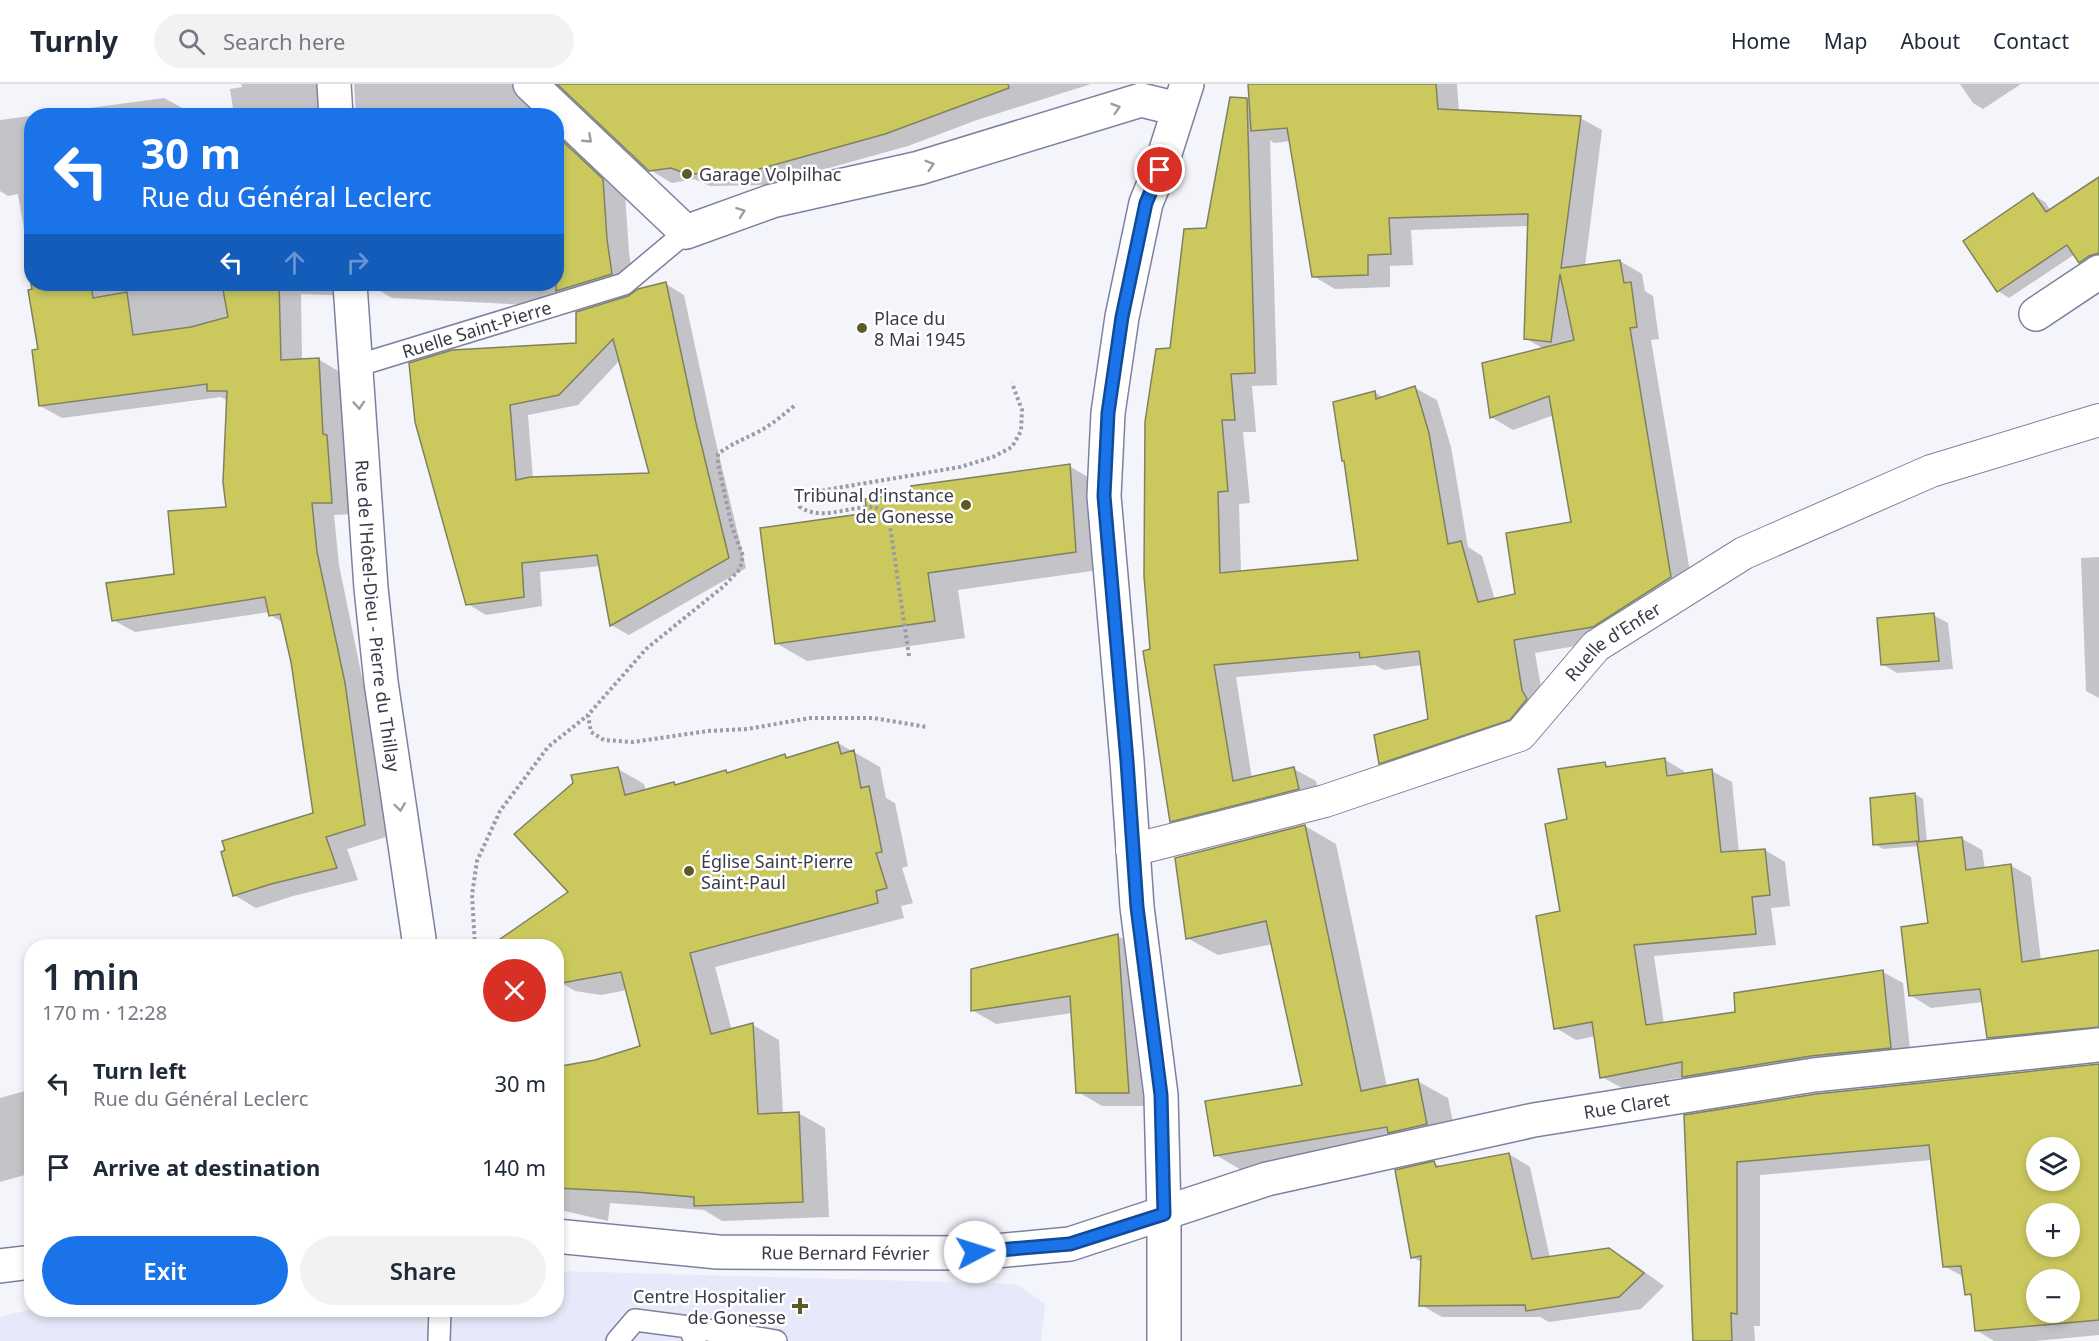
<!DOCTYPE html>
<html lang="en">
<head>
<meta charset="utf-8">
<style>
  body { margin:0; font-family:"Noto Sans",sans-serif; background:#f2f2f3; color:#1f2937; height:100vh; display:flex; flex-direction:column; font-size:22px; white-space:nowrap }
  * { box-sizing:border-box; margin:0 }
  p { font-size:20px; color:#747a83 }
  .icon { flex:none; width:33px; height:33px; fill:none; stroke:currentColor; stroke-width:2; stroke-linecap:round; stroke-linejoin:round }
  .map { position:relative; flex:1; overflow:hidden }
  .panel { position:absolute; left:24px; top:855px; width:540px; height:378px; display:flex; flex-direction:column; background:#fff; border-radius:24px; box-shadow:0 3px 9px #0003 }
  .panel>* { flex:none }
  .banner { position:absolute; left:24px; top:24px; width:540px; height:183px; border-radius:24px; box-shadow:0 3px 9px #0003; background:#1a73e8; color:#fff; overflow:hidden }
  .tools { position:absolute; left:2026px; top:1053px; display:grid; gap:12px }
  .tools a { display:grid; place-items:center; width:54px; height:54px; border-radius:50%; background:#fff; box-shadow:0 3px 9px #0003; font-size:30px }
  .pin { position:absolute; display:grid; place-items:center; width:51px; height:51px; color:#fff; margin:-26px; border:3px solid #fff; border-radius:50%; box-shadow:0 2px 6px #0007 }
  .me { position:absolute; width:66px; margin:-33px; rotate:85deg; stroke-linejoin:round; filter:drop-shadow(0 0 4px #0008) }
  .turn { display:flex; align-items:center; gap:21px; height:126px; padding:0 18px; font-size:27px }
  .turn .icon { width:78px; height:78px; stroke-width:2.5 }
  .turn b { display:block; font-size:42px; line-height:51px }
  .lanes { display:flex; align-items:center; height:57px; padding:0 18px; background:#0003; justify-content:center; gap:30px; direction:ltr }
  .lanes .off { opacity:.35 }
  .round { display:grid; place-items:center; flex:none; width:63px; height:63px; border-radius:32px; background:#f2f2f3 }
  .overview { display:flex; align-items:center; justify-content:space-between; height:102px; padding:0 18px }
  h1 { font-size:36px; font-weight:600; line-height:45px }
  .button { display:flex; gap:12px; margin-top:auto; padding:12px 18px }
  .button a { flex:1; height:69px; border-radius:36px; background:#1a73e8; color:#fff; font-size:24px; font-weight:600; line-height:69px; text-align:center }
  .button a+a { background:#f2f2f3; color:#1f2937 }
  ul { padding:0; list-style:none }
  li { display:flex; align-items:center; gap:18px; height:84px; padding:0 18px }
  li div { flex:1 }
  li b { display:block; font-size:22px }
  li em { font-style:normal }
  header { display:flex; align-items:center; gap:36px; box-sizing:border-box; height:84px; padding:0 30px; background:#fff; border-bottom:2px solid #e0e1e3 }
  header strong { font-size:28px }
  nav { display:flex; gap:33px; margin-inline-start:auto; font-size:21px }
  .search { width:420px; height:54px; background:#f2f2f3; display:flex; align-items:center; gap:15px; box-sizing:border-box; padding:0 21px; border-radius:33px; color:#747a83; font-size:22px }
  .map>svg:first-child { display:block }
  .built { fill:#e7e9fa }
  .shadow { fill:#0003; fill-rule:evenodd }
  .building { fill:#cbc95e; stroke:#818160; stroke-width:1.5; fill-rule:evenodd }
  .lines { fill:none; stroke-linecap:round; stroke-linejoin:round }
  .service-casing { stroke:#7e80a0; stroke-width:24 }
  .pedestrian-casing { stroke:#7e80a0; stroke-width:34 }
  .minor-casing { stroke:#7e80a0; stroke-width:36 }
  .path { stroke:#9a9ba5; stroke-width:4; stroke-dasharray:3 3; stroke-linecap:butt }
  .service { stroke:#fff; stroke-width:21 }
  .pedestrian { stroke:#fff; stroke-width:32 }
  .minor { stroke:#fff; stroke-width:33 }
  .oneway { stroke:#9c9da4 }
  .route-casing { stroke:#114b97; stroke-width:15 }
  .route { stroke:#1a73e8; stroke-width:10 }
  .poi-dot { fill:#5c5a27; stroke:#fff; stroke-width:2 }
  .labels { text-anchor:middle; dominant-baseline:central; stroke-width:5; stroke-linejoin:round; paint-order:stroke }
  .poi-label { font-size:18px; fill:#3a3b49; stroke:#fff; text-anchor:start }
  .street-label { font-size:18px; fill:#3a3b49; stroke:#fff }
</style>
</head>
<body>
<header>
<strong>Turnly</strong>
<div class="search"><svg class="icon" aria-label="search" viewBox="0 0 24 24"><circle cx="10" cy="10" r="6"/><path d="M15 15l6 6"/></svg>Search here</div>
<nav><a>Home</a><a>Map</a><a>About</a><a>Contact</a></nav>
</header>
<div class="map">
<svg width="2099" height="1257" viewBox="0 0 2099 1257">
  <rect width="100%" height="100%" fill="#f4f4fb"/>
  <!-- built -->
  <path class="built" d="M 557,1187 L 1016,1200 L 1045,1220 L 1041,1257 L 0,1257 L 0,1233 L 31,1225 L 556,1226 Z"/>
  <!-- shadow -->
  <g class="shadow">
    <path d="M 241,0 L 343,0 L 338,32 L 234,32 L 230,5 L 242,3 Z"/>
    <path d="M 354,0 L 538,0 L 543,32 L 356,32 Z"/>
    <path d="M 559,0 L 1091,0 L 977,36 L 908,62 L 768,101 L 710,102 L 694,95 L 672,99 L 650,86 Z"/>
    <path d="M 1249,0 L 1457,0 L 1459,28 L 1580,34 L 1602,46 L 1585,182 L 1620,177 L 1642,190 L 1645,207 L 1653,212 L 1659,255 L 1651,256 L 1693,506 L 1616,555 L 1535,569 L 1544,620 L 1548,628 L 1403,691 L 1381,679 L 1430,636 L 1422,581 L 1384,586 L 1375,581 L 1236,593 L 1252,695 L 1294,685 L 1316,697 L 1320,717 L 1193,750 L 1171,737 L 1152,566 L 1171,265 L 1247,16 L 1250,18 ZM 1270,56 L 1274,59 L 1291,57 L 1313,192 L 1335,205 L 1390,203 L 1390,182 L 1413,181 L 1411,146 L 1529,142 L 1525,254 L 1544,265 L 1491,333 L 1513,346 L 1554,331 L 1572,439 L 1517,511 L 1495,516 L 1482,472 L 1468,463 L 1451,363 L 1437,316 L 1415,304 L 1384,314 L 1375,308 L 1360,478 L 1241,488 L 1239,420 L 1250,419 L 1243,348 L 1256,348 L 1252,302 L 1277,301 Z"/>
    <path d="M 1960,0 L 2021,0 L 1983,25 L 1973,19 Z"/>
    <path d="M 164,14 L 186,26 L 187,32 L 32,32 L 32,192 L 18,110 L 8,112 L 0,107 L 0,36 Z"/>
    <path d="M 556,44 L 625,109 L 629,169 L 634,203 L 568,223 L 392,214 L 370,201 L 370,200 L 556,200 Z"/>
    <path d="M 2099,94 L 2099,181 L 2092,184 L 2080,178 L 2075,170 L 2009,214 L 1998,207 L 2033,111 L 2045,118 L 2051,127 Z"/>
    <path d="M 33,200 L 359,200 L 353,212 L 301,210 L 302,276 L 318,275 L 340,288 L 345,363 L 349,365 L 354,430 L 334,431 L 339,481 L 366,613 L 386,753 L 347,765 L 358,796 L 293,812 L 256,824 L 234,811 L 315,730 L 292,578 L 284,539 L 270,531 L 269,528 L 135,548 L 113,536 L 176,491 L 227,425 L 228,317 L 221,313 L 62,334 L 40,322 L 40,266 Z"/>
    <path d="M 666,200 L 684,211 L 714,350 L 746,484 L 629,551 L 611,541 L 601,482 L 540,488 L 542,522 L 486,531 L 468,520 L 417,338 L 578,260 L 628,214 ZM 620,276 L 651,390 L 533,395 L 528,331 L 578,321 Z"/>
    <path d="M 1069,382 L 1100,400 L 1106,485 L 958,506 L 965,554 L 807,577 L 776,559 L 868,430 Z"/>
    <path d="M 2099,473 L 2099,614 L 2086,607 L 2081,474 Z"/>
    <path d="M 1933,531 L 1948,539 L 1953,585 L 1897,589 L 1882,580 Z"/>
    <path d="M 838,659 L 880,683 L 886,714 L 895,719 L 908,782 L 902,784 L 913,819 L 901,822 L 904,834 L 715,883 L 732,947 L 753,941 L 779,956 L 783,1030 L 798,1029 L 825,1044 L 829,1133 L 722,1137 L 704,1126 L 610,1119 L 608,1137 L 556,1125 L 556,984 L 596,978 L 642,963 L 627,906 L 601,911 L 575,907 L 556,896 L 555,862 L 567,805 L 618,685 L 644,700 L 646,707 L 674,700 L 678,702 L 726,687 L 731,690 L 785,672 L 789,674 Z"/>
    <path d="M 1664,675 L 1684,687 L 1685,691 L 1712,687 L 1732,698 L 1739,768 L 1765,766 L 1785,778 L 1790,822 L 1771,824 L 1776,861 L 1654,872 L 1664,940 L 1737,929 L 1883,888 L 1903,899 L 1911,975 L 1704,1004 L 1684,993 L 1622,1004 L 1602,993 L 1596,952 L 1576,956 L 1556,944 L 1561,829 L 1569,737 L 1605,680 L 1612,684 Z"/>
    <path d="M 1915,710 L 1923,715 L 1927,758 L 1961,754 L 1982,766 L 1985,785 L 2010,781 L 2031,793 L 2041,877 L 2099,868 L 2099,956 L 2009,965 L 1988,953 L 1983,918 L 1931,924 L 1910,911 L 1930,841 L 1919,762 L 1883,765 L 1875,760 Z"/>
    <path d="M 1305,742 L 1336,760 L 1387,1003 L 1417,997 L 1448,1014 L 1457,1058 L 1246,1089 L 1216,1071 L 1304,1003 L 1273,860 L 1218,871 L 1187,854 L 1176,775 Z"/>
    <path d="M 1118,852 L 1142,866 L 1153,1022 L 1102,1022 L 1078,1008 L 1072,929 L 996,940 L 972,926 Z"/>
    <path d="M 2099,981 L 2099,1251 L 2035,1257 L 1994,1257 L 1976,1246 L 1973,1213 L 1966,1210 L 1964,1193 L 1944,1182 L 1932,1076 L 1760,1091 L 1760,1242 L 1754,1242 L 1755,1257 L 1692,1257 L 1691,1224 L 1693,1225 L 1685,1032 ZM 2037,1064 L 2070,1064 L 2070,1096 L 2037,1096 ZM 2037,1130 L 2070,1130 L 2070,1162 L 2037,1162 ZM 2037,1196 L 2070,1196 L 2070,1228 L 2037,1228 Z"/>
    <path d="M 32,1005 L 32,1089 L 0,1098 L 0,1014 Z"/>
    <path d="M 1509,1070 L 1530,1083 L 1550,1174 L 1609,1166 L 1631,1178 L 1664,1202 L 1641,1225 L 1549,1238 L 1540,1233 L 1442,1233 L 1421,1221 L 1423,1179 L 1412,1173 L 1434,1079 L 1442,1083 Z"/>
  </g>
  <!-- building -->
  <g class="building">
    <path d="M 557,0 L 1008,0 L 1009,4 L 885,50 L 745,89 L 687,90 L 671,84 L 649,87 Z"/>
    <path d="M 1248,0 L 1436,0 L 1438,25 L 1581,32 L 1561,184 L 1620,176 L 1624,199 L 1631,198 L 1637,243 L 1630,244 L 1671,493 L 1593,543 L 1514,556 L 1522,606 L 1527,615 L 1510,636 L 1379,680 L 1374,651 L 1428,635 L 1419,567 L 1360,574 L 1359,568 L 1214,581 L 1233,697 L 1294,683 L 1299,705 L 1170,738 L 1143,567 L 1150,565 L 1144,492 L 1145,338 L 1156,265 L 1170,264 L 1184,145 L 1206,144 L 1230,13 L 1247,14 L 1255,289 L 1231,290 L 1235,336 L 1222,336 L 1228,407 L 1218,408 L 1220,489 L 1358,476 L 1344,377 L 1342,377 L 1333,318 L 1375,307 L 1376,315 L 1415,302 L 1429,349 L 1448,460 L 1461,457 L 1478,518 L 1515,510 L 1506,449 L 1571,438 L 1549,312 L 1490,334 L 1482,279 L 1574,256 L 1560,190 L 1551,258 L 1524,255 L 1528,130 L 1389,134 L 1391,170 L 1368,171 L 1368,191 L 1312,193 L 1287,44 L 1251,47 Z"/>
    <path d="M 556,51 L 603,95 L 607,155 L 612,190 L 556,207 Z"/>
    <path d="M 2099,93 L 2099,169 L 2089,172 L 2079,179 L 2067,161 L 1997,208 L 1963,157 L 2033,109 L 2046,128 Z"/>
    <path d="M 666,198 L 696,339 L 729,474 L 610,542 L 597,471 L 522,479 L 524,513 L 466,521 L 415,338 L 409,279 L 452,266 L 576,259 L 576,228 L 628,212 L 638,205 ZM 613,255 L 649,389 L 530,393 L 516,396 L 510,321 L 559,311 Z"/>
    <path d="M 31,200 L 91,200 L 93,214 L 127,208 L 133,251 L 191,243 L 228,233 L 222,200 L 279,200 L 281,276 L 319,274 L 323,350 L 327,351 L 332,419 L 312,419 L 317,468 L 345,599 L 365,741 L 326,753 L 337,784 L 271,800 L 233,812 L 221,768 L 225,766 L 222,757 L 313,729 L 291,578 L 280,530 L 269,532 L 265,513 L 112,537 L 106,499 L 174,490 L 168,427 L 226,423 L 223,398 L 227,307 L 207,307 L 207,300 L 39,322 L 32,266 L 38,265 L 28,206 L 32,205 Z"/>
    <path d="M 1070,380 L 1076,468 L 928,489 L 935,537 L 775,560 L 760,444 L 867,429 L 865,415 L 912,408 L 911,402 Z"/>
    <path d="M 1934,529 L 1939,577 L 1881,581 L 1877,534 Z"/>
    <path d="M 838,658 L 841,670 L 854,666 L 861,704 L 869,702 L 882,768 L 876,769 L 887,804 L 876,807 L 878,819 L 690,869 L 711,950 L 753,939 L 758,1030 L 799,1028 L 803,1118 L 694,1122 L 694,1113 L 635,1108 L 556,1104 L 556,983 L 595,976 L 640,962 L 621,888 L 556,900 L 556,862 L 490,862 L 568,808 L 514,750 L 573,699 L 571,691 L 618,683 L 625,711 L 674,698 L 675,701 L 726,686 L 727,689 L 785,670 L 786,674 Z"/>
    <path d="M 1665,674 L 1667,692 L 1712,685 L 1721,768 L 1765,765 L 1770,811 L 1752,813 L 1756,850 L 1634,861 L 1646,941 L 1735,928 L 1734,909 L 1883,886 L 1891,964 L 1811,972 L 1682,993 L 1682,978 L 1600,994 L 1592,938 L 1554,945 L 1536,832 L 1560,827 L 1545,740 L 1567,735 L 1558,685 L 1605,678 L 1606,683 Z"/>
    <path d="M 1915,709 L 1919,757 L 1873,761 L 1870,714 Z"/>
    <path d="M 1305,741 L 1361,1007 L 1418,995 L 1427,1040 L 1388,1049 L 1387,1043 L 1214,1072 L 1205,1017 L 1302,1001 L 1266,837 L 1186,855 L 1175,774 Z"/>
    <path d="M 1962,753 L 1966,786 L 2011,780 L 2022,878 L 2099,866 L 2099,943 L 1987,954 L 1980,905 L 1909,912 L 1901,843 L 1928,839 L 1917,758 Z"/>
    <path d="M 1118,850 L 1129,1009 L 1076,1009 L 1070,912 L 971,927 L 971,885 Z"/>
    <path d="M 2099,980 L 2099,1236 L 1975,1247 L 1971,1210 L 1965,1211 L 1961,1182 L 1943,1183 L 1929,1061 L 1737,1078 L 1737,1230 L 1731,1229 L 1732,1257 L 1693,1257 L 1684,1031 L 1816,1010 ZM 2037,1064 L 2070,1064 L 2070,1096 L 2037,1096 ZM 2037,1130 L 2070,1130 L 2070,1162 L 2037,1162 ZM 2037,1196 L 2070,1196 L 2070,1228 L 2037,1228 Z"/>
    <path d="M 1509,1069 L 1532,1175 L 1609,1164 L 1644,1189 L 1619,1213 L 1526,1227 L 1525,1221 L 1419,1222 L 1421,1172 L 1411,1174 L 1395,1086 L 1434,1077 L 1436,1083 Z"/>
  </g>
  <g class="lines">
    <!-- service casing -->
    <g class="service-casing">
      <g id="service">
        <path id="s1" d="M 356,282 L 624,200 L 686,148"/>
        <path d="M 689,1243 L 776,1257"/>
        <path d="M 439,1257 L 440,1226"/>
        <path d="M 617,1257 L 635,1236 L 689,1243 L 695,1257"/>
      </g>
    </g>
    <!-- pedestrian casing -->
    <g class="pedestrian-casing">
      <g id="pedestrian">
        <path id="s2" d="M 1132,766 L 1325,717 L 1520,651 L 1596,562 L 1744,469 L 1931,387 L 2099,336"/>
      </g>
    </g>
    <!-- minor casing -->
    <g class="minor-casing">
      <g id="minor">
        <path d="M 334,0 L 336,32"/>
        <path d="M 530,0 L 686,148 L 772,117 L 919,84 L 1141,16 L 1178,25"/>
        <path id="s3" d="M 350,200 L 371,504 L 381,598 L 420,862"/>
        <path d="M 2036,230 L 2099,188"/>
        <path id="s4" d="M 556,1152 L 718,1168 L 975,1169 L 1070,1160 L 1267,1095 L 1534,1036 L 1814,991 L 2099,961"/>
        <path d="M 0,1182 L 32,1178"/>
        <path d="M 1164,1257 L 1164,1130 L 1161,1011 L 1137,823 L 1127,677 L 1104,412 L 1108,329 L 1122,233 L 1146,119 L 1160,85 L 1187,0"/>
      </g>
    </g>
    <!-- path -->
    <g class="path">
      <path d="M 794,322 C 782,332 770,342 756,349 C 740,357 733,359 718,370 L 718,380 L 732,443 L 743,472 L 740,485 L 724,502 L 646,565 L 588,631 L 591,648 L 604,656 L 633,658 L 708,647 L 747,645 L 810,634 L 873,634 L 927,643"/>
      <path d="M 909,572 L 888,428 C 882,426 876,423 870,423 C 847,423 821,437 800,423 L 799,413 L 808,409 L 960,383 L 993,373 L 1012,363 L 1021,347 L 1022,326 L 1012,299"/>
      <path d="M 475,862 L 472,811 L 477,777 L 500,727 L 548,663 L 588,631"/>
    </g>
    <!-- service -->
    <use href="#service" class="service"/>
    <!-- pedestrian -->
    <use href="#pedestrian" class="pedestrian"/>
    <!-- minor -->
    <use href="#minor" class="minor"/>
  </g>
  <!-- one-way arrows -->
  <defs><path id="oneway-chevron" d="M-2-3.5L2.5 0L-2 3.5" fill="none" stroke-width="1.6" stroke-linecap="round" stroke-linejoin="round" transform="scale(1.5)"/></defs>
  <g class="oneway">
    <use href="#oneway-chevron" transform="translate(1116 24) rotate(-17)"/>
    <use href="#oneway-chevron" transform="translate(588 55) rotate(43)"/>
    <use href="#oneway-chevron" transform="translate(930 81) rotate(-17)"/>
    <use href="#oneway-chevron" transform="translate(741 128) rotate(-20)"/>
    <use href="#oneway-chevron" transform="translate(359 321) rotate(86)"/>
    <use href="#oneway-chevron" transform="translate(400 723) rotate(82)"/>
  </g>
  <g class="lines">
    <!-- route casing -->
    <g class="route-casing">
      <path id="route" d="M 975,1168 L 1070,1160 L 1164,1130 L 1161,1011 L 1137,823 L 1127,677 L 1104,412 L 1108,329 L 1122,233 L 1146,119 L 1160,86"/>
    </g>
    <!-- route -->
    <use href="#route" class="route"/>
  </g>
  <!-- markers -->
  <g class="poi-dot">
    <circle cx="687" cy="90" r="6"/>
    <circle cx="862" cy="244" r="6"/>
    <circle cx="966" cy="421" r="6"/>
    <circle cx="689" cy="787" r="6"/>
    <path d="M797 1213h6v6h6v6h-6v6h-6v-6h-6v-6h6z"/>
  </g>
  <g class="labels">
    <!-- poi labels -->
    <g class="poi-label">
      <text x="699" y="90">Garage Volpilhac</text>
      <text x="874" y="234">Place du<tspan x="874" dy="21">8 Mai 1945</tspan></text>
      <text x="954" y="411" text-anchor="end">Tribunal d'instance<tspan x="954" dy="21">de Gonesse</tspan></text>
      <text x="701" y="777">Église Saint-Pierre<tspan x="701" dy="21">Saint-Paul</tspan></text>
      <text x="786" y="1212" text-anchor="end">Centre Hospitalier<tspan x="786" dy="21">de Gonesse</tspan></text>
    </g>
    <!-- street labels -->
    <g class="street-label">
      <text stroke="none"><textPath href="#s1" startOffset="126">Ruelle Saint-Pierre</textPath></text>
      <text stroke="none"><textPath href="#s3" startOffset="333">Rue de l'Hôtel-Dieu - Pierre du Thillay</textPath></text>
      <text stroke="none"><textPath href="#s2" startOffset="538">Ruelle d'Enfer</textPath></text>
      <text stroke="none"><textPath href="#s4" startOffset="1090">Rue Claret</textPath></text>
      <text stroke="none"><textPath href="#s4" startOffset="290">Rue Bernard Février</textPath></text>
    </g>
  </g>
</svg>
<div class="tools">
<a><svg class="icon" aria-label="layers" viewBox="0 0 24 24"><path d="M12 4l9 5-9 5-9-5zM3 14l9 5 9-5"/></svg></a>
<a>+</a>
<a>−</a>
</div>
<div class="pin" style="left:1160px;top:86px;background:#d93025"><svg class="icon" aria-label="arrive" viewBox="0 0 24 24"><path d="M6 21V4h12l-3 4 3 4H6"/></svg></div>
<svg class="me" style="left:975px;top:1168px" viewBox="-20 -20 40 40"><circle r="19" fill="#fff"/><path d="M0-13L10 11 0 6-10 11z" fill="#1a73e8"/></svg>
<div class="banner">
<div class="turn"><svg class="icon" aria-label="left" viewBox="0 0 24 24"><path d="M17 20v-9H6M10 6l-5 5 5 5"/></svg><div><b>30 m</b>Rue du Général Leclerc</div></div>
<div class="lanes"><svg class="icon" aria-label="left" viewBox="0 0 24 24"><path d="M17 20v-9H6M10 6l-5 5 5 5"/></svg><svg class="icon off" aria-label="ahead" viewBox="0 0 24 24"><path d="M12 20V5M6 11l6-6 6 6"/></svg><svg class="icon off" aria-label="right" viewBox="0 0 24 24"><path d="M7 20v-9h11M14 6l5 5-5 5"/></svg></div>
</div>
<section class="panel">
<div class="overview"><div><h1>1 min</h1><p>170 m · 12:28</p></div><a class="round" style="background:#d93025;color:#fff"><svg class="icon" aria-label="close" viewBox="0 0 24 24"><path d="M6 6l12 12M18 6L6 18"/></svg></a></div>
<ul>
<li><svg class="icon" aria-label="left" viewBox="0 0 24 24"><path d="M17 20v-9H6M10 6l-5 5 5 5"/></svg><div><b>Turn left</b><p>Rue du Général Leclerc</p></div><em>30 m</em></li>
<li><svg class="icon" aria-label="arrive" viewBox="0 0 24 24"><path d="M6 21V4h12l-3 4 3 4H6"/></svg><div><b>Arrive at destination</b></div><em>140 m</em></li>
</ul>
<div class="button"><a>Exit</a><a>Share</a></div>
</section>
</div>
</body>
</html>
